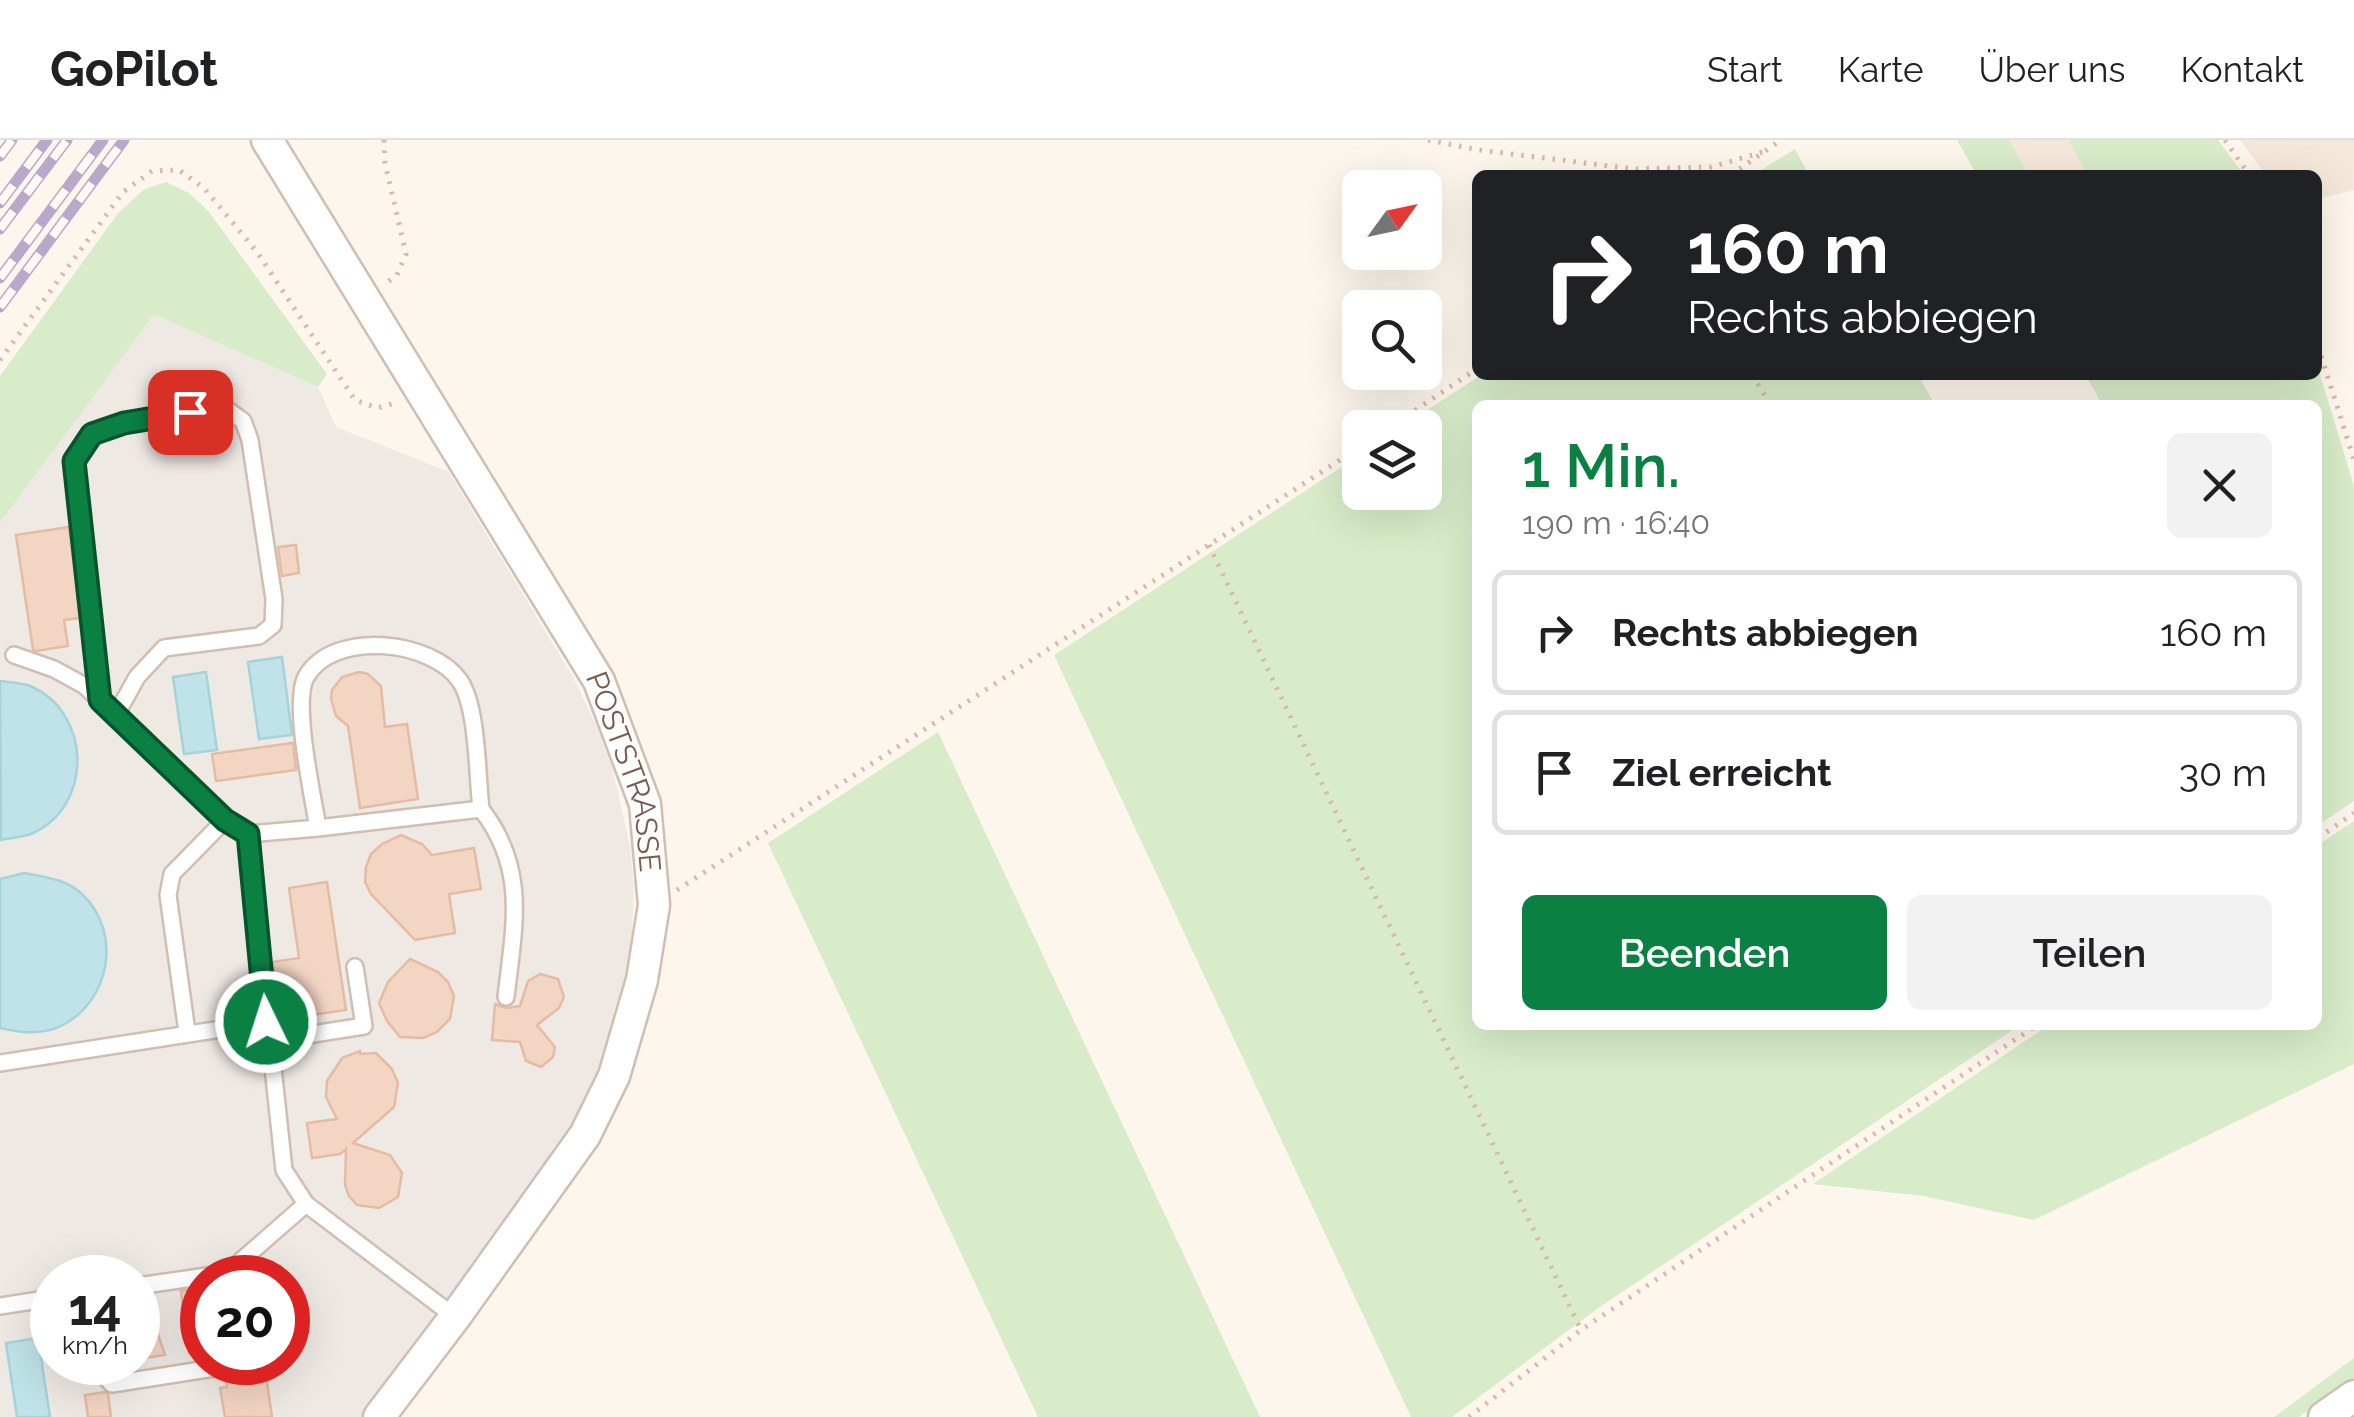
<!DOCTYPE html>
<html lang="de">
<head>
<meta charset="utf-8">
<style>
  body { margin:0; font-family:Raleway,sans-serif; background:#f2f2f2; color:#202124; height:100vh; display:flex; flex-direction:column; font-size:38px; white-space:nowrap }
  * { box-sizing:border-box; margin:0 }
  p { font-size:32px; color:#757577 }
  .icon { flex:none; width:55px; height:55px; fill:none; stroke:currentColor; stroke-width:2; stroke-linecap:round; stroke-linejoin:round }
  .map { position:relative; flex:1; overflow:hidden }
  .details { position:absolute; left:1472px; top:260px; width:850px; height:630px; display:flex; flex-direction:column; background:#fff; border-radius:15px; box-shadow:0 10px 40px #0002 }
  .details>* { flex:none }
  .banner { position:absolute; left:1472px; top:30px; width:850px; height:210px; border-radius:15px; box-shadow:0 10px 40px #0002; background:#202124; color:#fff; overflow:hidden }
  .needle { width:65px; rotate:57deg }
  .tools { position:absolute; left:1342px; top:30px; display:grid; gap:20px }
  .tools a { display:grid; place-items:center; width:100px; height:100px; border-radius:15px; background:#fff; box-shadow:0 10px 40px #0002; font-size:50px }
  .speed { position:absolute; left:30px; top:1115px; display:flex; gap:20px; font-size:50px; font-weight:700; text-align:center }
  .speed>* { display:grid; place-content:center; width:130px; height:130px; border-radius:50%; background:#fff; box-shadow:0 10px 40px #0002; line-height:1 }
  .speed small { font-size:25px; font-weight:400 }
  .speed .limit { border:15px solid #d22; background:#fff; color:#111 }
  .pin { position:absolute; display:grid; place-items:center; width:85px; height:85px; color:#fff; margin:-42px; border-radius:20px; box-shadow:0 5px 15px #0006 }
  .me { position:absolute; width:110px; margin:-55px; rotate:356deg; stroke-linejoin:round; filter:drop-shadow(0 0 8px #0008) }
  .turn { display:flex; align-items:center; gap:35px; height:210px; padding:0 50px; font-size:45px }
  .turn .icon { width:130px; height:130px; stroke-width:2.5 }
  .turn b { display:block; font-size:70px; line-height:85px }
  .round { display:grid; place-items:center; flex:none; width:105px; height:105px; border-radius:15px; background:#f2f2f2 }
  .headline { display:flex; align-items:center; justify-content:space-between; height:170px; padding:0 50px }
  h1 { font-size:60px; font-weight:600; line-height:75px; color:#0b8043 }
  .cta { display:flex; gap:20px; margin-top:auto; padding:20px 50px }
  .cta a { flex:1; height:115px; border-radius:15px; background:#0b8043; color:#fff; font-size:40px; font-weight:600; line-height:115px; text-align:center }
  .cta a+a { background:#f2f2f2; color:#202124 }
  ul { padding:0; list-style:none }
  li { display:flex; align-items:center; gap:30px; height:125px; margin:0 20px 15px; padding:0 30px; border:5px solid #e0e0e0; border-radius:15px }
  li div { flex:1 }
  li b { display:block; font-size:38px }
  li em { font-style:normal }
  header { display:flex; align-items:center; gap:60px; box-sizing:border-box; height:140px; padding:0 50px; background:#fff; border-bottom:2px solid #e0e0e0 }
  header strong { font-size:48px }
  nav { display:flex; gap:55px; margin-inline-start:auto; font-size:35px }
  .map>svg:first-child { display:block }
  .residential { fill:#f5e8da }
  .industrial { fill:#efe9e4; fill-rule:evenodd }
  .green { fill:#d8ecc9 }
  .water { fill:#bfe3e8; stroke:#a5d3da; stroke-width:2.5 }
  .building { fill:#f3d5c3; stroke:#e6bba3; stroke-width:2.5 }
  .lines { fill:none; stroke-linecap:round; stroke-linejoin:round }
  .lane-casing { stroke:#d1beb0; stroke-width:20 }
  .street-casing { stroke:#d1beb0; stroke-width:35 }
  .path { stroke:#d9b8a5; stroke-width:5; stroke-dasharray:2.5 8; stroke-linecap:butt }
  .lane { stroke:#fff; stroke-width:15 }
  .street { stroke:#fff; stroke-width:30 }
  .rail-casing { stroke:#b9a8c9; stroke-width:11 }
  .rail { stroke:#fffaf3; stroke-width:8; stroke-dasharray:22; stroke-linecap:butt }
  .route-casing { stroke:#07532c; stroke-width:25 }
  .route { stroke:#0b8043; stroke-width:18 }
  .labels { text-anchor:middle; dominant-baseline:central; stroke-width:8; stroke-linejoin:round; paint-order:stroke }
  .street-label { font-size:30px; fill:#7a5c4d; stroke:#fffaf3 }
</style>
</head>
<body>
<header>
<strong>GoPilot</strong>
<nav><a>Start</a><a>Karte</a><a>Über uns</a><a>Kontakt</a></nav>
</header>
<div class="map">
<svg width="2354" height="1277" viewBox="0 0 2354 1277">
  <rect width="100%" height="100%" fill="#fdf6ec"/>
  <!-- residential -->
  <g class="residential">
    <path d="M 2009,0 L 2068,0 L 2087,35 L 2029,35 Z"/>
    <path d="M 2240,0 L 2354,0 L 2354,50 L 2318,59 L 2318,35 L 2266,35 Z"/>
  </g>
  <!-- industrial -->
  <path class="industrial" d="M 154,173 L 318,247 L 336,287 L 449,332 L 573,537 L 601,595 L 613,630 L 630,707 L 634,747 L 632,791 L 623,851 L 597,938 L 560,1009 L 528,1057 L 363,1277 L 0,1277 L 0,383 ZM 52,1138 L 138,1138 L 138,1222 L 52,1222 ZM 202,1138 L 288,1138 L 288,1222 L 202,1222 Z"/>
  <!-- green -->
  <g class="green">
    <path d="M 1957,0 L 2009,0 L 2029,35 L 1977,35 Z"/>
    <path d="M 2068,0 L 2218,0 L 2244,35 L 2087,35 Z"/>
    <path d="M 1795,9 L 1809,35 L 1753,35 Z"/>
    <path d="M 166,42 L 189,53 L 209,72 L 327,234 L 318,247 L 154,174 L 0,383 L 0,236 L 119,72 L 143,50 Z"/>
    <path d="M 2318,228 L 2354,346 L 2354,661 L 2318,685 L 2318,265 L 2102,265 L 2086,235 L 2318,235 Z"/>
    <path d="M 1481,235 L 1918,235 L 1935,265 L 1478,265 L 1478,885 L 2020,885 L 1597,1169 L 1452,1277 L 1411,1277 L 1054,515 L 1360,315 L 1360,352 L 1425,352 L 1425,288 L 1401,287 Z"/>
    <path d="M 938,592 L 1260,1277 L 1038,1277 L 768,703 Z"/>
    <path d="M 2354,681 L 2354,924 L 2034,1080 L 1923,1056 L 1813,1044 L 2049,885 L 2318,885 L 2318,705 Z"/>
    <path d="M 2354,1218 L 2354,1238 L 2299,1277 L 2274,1277 Z"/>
  </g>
  <!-- water -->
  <g class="water">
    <path d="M 282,517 L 292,595 L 259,599 L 248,522 Z"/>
    <path d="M 206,532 L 217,610 L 184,614 L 173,537 Z"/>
    <path d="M 0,541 C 9,542 22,543 30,546 C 92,572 94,667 31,694 C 22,697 10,698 1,700 Z"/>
    <path d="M 24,733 C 45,737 66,739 82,754 C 123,793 110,862 61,886 C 42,895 20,893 0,888 L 0,739 Z"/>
    <path d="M 38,1198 L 50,1277 L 17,1277 L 6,1203 Z"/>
  </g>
  <!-- building -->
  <g class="building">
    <path d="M 69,387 L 80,478 L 64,480 L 68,506 L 36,511 L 33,510 L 16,395 Z"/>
    <path d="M 296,405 L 299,433 L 282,436 L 278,407 Z"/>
    <path d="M 359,532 L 368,534 L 381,546 L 385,587 L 407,584 L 418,659 L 360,668 L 348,586 L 336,576 L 331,559 L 332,550 L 342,537 Z"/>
    <path d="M 293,603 L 296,630 L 216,641 L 212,614 Z"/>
    <path d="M 401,695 L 422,704 L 432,715 L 474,708 L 481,749 L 449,754 L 455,793 L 415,800 L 371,754 L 365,742 L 366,727 L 371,714 L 382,704 Z"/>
    <path d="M 327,742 L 346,870 L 285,879 L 281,848 L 276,849 L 273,822 L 299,818 L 289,748 Z"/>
    <path d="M 410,819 L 438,832 L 448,842 L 454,856 L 450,879 L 437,892 L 423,898 L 400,897 L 387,881 L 379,863 L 388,842 Z"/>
    <path d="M 540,834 L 558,839 L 564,857 L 559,868 L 537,885 L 555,907 L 553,917 L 541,927 L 526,921 L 520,902 L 492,900 L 495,864 L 506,868 L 520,866 L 528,841 Z"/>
    <path d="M 360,911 L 360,914 L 376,913 L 392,929 L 398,943 L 394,967 L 353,1003 L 390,1015 L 402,1033 L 398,1057 L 379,1068 L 357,1065 L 349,1056 L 345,1045 L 346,1009 L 340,1014 L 312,1018 L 307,983 L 337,979 L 326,957 L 327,941 L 342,918 Z"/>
    <path d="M 202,1148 L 202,1212 L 189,1213 L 181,1151 Z"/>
    <path d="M 145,1156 L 165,1215 L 138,1219 L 138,1157 Z"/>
    <path d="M 264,1222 L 272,1277 L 225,1277 L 220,1248 L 227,1247 L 225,1231 L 228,1224 Z"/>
    <path d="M 105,1252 L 108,1254 L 111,1277 L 88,1277 L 85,1255 Z"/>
  </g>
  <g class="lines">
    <!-- lane casing -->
    <g class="lane-casing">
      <g id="lane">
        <path d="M 14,515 L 54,529 L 85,546 L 225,680 L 248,694 L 284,1030 L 306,1064 L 455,1177"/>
        <path d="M 100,560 L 74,321 L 92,294 L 124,283 L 228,270 L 243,281 L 250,300 L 274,459 L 273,485 L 259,496 L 164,508 L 137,537 L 116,575"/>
        <path d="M 481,669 C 528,729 514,786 506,857"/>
        <path d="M 248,694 L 318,688 C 313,657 292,562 306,537 C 333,489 432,500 460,541 C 478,568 477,636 481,669 L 318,688"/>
        <path d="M 187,892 L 168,755 L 172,734 L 225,680"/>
        <path d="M 269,901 L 364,886 L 355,827"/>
        <path d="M 0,923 L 267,882"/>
        <path d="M 138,1146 L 227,1133 L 306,1064"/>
        <path d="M 0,1166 L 52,1158"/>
        <path d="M 91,1222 L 112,1244 L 214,1228 L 217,1222"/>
      </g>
    </g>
    <!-- street casing -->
    <g class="street-casing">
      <g id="street">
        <path id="s1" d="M 267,0 L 599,541 L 645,664 L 654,765 L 642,840 L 614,936 L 585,995 L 455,1177 L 379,1277"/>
        <path d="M 2324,1277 L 2354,1256"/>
      </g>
    </g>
    <!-- path -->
    <g class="path">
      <path d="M 384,0 L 385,23 L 406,114 L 397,135 L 385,144"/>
      <path d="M 1428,0 L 1479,10 L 1634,29 L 1711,27 L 1766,11"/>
      <path d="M 2225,0 L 2249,35"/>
      <path d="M 1731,35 L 1781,0"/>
      <path d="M 2318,206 L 2354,320"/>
      <path d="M 0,220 L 123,52 L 152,31 L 179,30 L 204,48 L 257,112 L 355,260 L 377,268 L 396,263"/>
      <path d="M 1752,235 L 1771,265"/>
      <path d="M 1389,288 L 1478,228"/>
      <path d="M 1209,405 L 1581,1190"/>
      <path d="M 2318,698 L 2354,673"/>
      <path d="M 677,750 L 1360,307"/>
      <path d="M 1469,1277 L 1581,1190 L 2037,885"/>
    </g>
    <!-- lane -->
    <use href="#lane" class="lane"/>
    <!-- street -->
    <use href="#street" class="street"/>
    <!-- rail casing -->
    <g class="rail-casing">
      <g id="rail">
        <path d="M 0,16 L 12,0"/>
        <path d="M 0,63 L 47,0"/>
        <path d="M 0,89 L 67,0"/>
        <path d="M 0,138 L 103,0"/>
        <path d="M 0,167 L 124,0"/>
      </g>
    </g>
    <!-- rail -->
    <use href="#rail" class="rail"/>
  </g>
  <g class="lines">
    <!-- route casing -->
    <g class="route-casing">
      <path id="route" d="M 190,272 L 124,283 L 92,294 L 74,321 L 100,560 L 225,680 L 248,694 L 266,882"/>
    </g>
    <!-- route -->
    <use href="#route" class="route"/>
  </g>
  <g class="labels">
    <!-- street labels -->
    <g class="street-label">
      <text stroke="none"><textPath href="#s1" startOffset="730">POSTSTRASSE</textPath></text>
    </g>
  </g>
</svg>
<div class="tools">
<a><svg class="needle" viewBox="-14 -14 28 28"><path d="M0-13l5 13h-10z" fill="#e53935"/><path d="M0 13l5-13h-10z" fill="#757577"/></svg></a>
<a><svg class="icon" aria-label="search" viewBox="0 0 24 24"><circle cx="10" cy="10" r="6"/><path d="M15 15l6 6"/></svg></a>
<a><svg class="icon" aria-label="layers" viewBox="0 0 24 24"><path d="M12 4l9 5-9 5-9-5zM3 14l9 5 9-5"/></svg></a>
</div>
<div class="speed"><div>14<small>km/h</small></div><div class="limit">20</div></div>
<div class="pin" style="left:190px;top:272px;background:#d93025"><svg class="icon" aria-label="arrive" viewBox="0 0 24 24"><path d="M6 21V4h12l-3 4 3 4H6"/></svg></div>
<svg class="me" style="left:266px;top:882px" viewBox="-20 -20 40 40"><circle r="17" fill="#0b8043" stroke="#fff" stroke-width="3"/><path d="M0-11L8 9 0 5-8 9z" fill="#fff"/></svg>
<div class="banner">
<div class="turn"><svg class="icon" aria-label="right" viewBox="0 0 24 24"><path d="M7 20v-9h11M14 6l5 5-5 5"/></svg><div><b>160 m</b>Rechts abbiegen</div></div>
</div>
<section class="details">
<div class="headline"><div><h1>1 Min.</h1><p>190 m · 16:40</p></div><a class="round"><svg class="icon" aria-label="close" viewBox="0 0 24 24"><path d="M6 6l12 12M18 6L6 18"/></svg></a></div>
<ul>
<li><svg class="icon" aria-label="right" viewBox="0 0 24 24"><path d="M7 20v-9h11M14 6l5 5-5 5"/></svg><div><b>Rechts abbiegen</b></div><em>160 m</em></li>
<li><svg class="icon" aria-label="arrive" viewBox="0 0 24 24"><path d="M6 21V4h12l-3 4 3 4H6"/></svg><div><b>Ziel erreicht</b></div><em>30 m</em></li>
</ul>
<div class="cta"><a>Beenden</a><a>Teilen</a></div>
</section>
</div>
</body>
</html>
